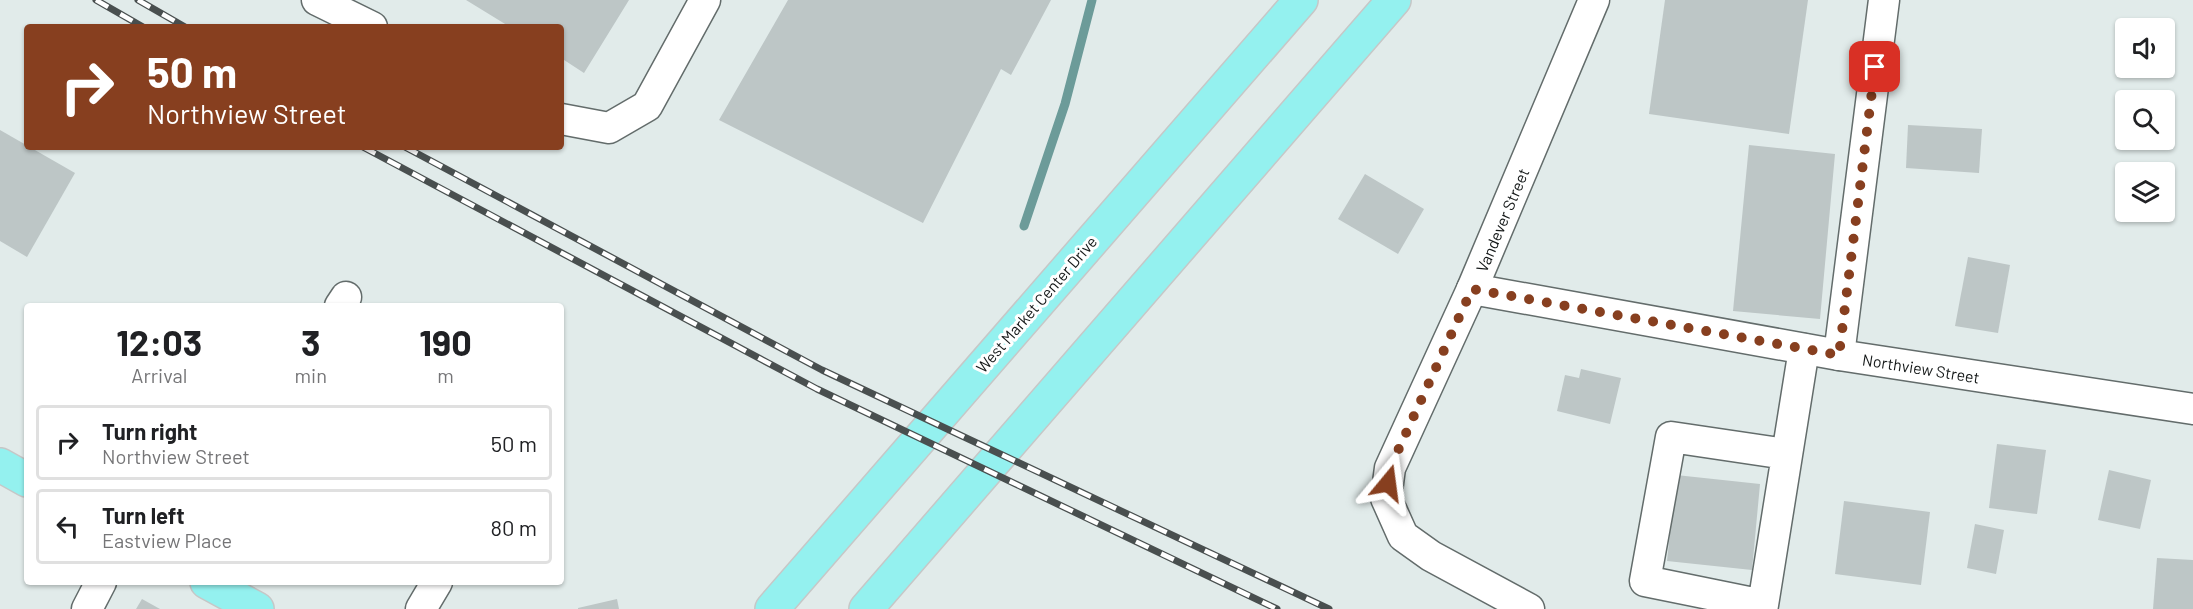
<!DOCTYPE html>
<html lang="en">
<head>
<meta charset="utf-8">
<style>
  body { margin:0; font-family:Barlow,sans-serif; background:#f6f6f6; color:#202124; height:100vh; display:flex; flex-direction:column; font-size:22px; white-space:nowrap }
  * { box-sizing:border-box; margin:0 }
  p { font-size:20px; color:#757577 }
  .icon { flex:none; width:33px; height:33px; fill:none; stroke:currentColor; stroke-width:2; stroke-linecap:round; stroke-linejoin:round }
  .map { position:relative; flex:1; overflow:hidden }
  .panel { position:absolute; left:24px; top:303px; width:540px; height:282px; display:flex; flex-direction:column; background:#fff; border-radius:6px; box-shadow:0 2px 4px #0004 }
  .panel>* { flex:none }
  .banner { position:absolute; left:24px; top:24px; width:540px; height:126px; border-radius:6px; box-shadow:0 2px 4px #0004; background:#873f1f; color:#fff; overflow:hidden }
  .fabs { position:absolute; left:2115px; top:18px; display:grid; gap:12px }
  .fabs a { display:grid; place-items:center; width:60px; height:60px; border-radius:6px; background:#fff; box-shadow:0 2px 4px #0004; font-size:30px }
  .pin { position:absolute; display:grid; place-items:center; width:51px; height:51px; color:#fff; margin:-26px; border-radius:12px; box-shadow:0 3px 9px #0006 }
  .me { position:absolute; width:66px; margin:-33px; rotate:16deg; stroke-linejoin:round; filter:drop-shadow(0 0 4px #0008) }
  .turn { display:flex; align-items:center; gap:21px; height:126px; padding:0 24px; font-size:27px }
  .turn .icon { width:78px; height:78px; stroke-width:2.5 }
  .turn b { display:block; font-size:42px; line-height:51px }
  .eta { display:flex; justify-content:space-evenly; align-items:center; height:102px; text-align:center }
  .eta b { font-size:36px; font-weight:700; line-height:42px }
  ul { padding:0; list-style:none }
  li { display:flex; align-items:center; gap:18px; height:75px; margin:0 12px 9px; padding:0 12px; border:3px solid #e0e0e0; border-radius:6px }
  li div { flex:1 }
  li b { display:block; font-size:22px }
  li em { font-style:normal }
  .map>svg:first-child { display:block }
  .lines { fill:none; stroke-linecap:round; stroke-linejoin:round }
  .stream { stroke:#6c9b99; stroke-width:9 }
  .building { fill:#bdc6c6 }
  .minor-casing { stroke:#636c6b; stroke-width:33 }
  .major-casing { stroke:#c6c7c7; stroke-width:36 }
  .minor { stroke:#fff; stroke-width:30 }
  .major { stroke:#94f1ef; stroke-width:33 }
  .rail-casing { stroke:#494f4f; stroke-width:7 }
  .rail { stroke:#fff; stroke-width:4.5; stroke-dasharray:14; stroke-linecap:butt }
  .route { stroke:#873f1f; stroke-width:10; stroke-dasharray:0 18 }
  .labels { text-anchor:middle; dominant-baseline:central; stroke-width:6; stroke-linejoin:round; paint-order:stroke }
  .street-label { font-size:16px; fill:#131717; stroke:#fff }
</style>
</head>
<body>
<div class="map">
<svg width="2193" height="609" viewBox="0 0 2193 609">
  <rect width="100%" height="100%" fill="#e1ebea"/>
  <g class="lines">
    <!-- stream -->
    <path class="stream" d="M 1024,226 L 1065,104 L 1092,0"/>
  </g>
  <!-- building -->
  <g class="building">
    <path d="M 466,0 L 629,0 L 584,73 L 561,58 L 561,27 L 510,27 Z"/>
    <path d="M 788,0 L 1051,0 L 1011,75 L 1001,69 L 923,223 L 719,120 Z"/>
    <path d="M 1665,0 L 1808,0 L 1789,134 L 1649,114 Z"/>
    <path d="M 1908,125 L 1982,129 L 1979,173 L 1906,168 Z"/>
    <path d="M 0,130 L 75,173 L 27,257 L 0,241 Z"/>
    <path d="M 1749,145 L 1835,154 L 1820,319 L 1733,311 Z"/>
    <path d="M 1365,174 L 1424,209 L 1398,254 L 1338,219 Z"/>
    <path d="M 1968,257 L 2010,265 L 1998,333 L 1955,326 Z"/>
    <path d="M 1581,369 L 1621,378 L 1610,424 L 1557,411 L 1565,375 L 1579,378 Z"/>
    <path d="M 1997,444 L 2046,450 L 2037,514 L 1989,508 Z"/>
    <path d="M 2109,470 L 2151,480 L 2140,529 L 2098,520 Z"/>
    <path d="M 1676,475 L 1760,484 L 1752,570 L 1667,561 Z"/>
    <path d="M 1844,501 L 1930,512 L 1921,585 L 1835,574 Z"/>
    <path d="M 1975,524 L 2004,530 L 1996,574 L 1967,568 Z"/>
    <path d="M 2157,558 L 2193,560 L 2193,609 L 2153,609 Z"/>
    <path d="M 142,599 L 160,609 L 136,609 Z"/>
    <path d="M 617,599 L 619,609 L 578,609 L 578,608 Z"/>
  </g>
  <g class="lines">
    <!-- minor casing -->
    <g class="minor-casing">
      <g id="minor">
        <path d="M 317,0 L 372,27"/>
        <path d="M 561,119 L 609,128 L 647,106 L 705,0"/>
        <path d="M 1472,289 L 1839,355 L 2193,409"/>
        <path d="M 340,306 L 346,297"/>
        <path d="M 1839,355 L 1884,0"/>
        <path d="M 1786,454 L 1671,437 L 1645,581 L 1763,605 L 1804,349"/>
        <path d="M 87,609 L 101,582"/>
        <path d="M 421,609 L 437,582"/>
        <path d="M 1529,609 L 1431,556 L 1403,536 L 1386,498 L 1390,468 L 1472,289 L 1594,0"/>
      </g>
    </g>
    <!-- major casing -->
    <g class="major-casing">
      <g id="major">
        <path d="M 0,465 L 27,480"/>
        <path d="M 207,582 L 257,609"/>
        <path d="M 772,609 L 1301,0"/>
        <path d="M 866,609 L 1394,0"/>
      </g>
    </g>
    <!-- minor -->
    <use href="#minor" class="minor"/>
    <!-- major -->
    <use href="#major" class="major"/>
    <!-- rail casing -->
    <g class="rail-casing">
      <g id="rail">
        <path d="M 96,0 L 143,27"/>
        <path d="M 138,0 L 185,27"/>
        <path d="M 363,147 L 817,389 L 1277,609"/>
        <path d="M 405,147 L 822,370 L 1329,609"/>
      </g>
    </g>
    <!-- rail -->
    <use href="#rail" class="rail"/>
  </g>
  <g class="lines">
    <!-- route -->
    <path class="route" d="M 1388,483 L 1390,468 L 1472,289 L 1839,355 L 1875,67"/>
  </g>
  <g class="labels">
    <!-- street labels -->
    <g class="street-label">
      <text transform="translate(1502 220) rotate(-67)">Vandever Street</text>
      <text transform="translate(1036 304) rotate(-49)">West Market Center Drive</text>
      <text transform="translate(1921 368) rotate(9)">Northview Street</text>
    </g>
  </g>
</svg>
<div class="fabs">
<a><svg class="icon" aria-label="sound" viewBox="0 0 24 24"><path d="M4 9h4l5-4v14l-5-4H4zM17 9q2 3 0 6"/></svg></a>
<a><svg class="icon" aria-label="search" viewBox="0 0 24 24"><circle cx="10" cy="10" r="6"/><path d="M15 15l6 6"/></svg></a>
<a><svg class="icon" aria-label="layers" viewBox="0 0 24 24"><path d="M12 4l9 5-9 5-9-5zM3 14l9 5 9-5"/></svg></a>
</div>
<div class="pin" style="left:1875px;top:67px;background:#d93025"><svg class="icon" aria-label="arrive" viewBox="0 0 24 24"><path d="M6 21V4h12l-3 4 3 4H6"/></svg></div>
<svg class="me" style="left:1388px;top:483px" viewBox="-20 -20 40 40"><path d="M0-17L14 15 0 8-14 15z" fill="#873f1f" stroke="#fff" stroke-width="4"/></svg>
<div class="banner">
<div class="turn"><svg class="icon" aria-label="right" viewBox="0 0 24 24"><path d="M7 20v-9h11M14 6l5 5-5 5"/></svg><div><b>50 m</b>Northview Street</div></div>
</div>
<section class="panel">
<div class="eta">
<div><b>12:03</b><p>Arrival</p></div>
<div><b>3</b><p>min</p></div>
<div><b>190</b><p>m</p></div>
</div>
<ul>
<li><svg class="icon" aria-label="right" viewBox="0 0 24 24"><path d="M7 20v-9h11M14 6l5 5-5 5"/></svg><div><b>Turn right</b><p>Northview Street</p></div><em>50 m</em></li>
<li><svg class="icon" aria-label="left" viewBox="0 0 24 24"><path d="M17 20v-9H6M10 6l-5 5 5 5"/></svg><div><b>Turn left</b><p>Eastview Place</p></div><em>80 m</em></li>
</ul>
</section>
</div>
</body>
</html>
